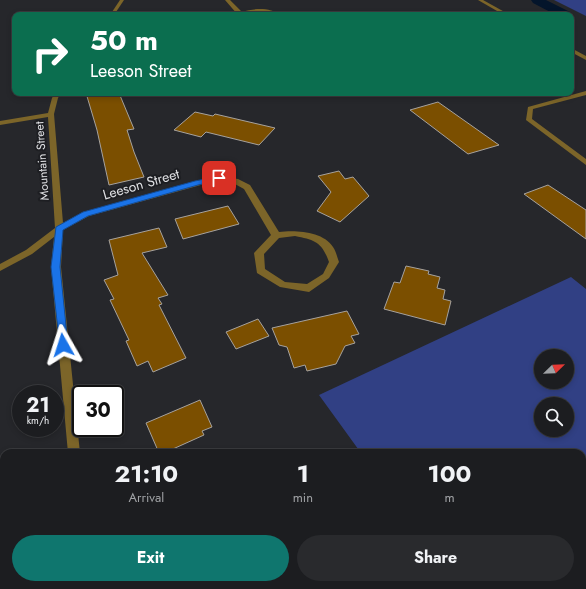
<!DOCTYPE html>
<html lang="en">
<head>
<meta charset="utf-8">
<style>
  body { margin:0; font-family:Jost,sans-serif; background:#292a2d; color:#f1f3f6; height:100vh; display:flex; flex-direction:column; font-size:15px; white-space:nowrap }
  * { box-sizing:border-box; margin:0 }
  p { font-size:13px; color:#a0a2a5 }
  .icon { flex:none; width:22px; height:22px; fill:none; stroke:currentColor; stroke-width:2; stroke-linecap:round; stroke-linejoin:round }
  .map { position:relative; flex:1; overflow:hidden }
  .sheet { position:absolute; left:0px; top:449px; width:586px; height:140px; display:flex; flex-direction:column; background:#1c1d20; border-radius:12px 12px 0 0; box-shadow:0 2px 6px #0003,0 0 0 1px #3a3b3e }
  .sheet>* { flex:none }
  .top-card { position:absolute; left:12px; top:12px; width:562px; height:84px; border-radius:8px; box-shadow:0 2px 6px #0003,0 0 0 1px #3a3b3e; background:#0b6e4f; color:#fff; overflow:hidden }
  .needle { width:26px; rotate:67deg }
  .controls { position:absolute; left:534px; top:349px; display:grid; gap:8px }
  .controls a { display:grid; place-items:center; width:40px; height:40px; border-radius:50%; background:#1c1d20; box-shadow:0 2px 6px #0003,0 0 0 1px #3a3b3e; font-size:20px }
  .speed { position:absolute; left:12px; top:385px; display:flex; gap:8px; font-size:20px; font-weight:700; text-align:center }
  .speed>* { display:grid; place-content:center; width:52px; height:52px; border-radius:50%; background:#1c1d20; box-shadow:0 2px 6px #0003,0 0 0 1px #3a3b3e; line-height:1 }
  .speed small { font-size:10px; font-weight:400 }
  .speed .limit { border:2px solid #111; border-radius:6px; background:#fff; color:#111 }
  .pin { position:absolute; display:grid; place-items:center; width:34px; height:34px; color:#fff; margin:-17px; border-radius:8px; box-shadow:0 2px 6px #0006 }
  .me { position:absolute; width:44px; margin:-22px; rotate:354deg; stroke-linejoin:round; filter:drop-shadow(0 0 3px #0008) }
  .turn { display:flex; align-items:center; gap:14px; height:84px; padding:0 12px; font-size:18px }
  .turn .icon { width:52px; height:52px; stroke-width:2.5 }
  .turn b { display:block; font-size:28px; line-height:34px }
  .eta { display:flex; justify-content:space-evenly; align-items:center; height:68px; text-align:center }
  .eta b { font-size:24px; font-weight:700; line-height:28px }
  .primary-button { display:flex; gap:8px; margin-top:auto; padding:8px 12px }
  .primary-button a { flex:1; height:46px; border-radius:24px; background:#0f766e; color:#fff; font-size:16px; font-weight:700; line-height:46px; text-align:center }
  .primary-button a+a { background:#292a2d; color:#f1f3f6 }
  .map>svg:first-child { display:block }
  .green { fill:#314084; fill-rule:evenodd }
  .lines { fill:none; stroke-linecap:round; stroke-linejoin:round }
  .canal { fill:#04152b; fill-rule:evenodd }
  .building { fill:#7b4f00; stroke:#a6a29e }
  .minor { fill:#7c6529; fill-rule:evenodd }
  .route { fill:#1a73e8; stroke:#114b97 }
  .labels { text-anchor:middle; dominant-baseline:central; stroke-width:4; stroke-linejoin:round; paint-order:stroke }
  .far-street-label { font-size:12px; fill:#e0e1e4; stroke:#1d1e22 }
  .street-label { font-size:14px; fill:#e0e1e4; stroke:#1d1e22 }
</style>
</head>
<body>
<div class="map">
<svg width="586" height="589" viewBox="0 0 586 589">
  <rect width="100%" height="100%" fill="#26272b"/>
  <!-- green -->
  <g class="green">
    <path d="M 554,0 L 586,0 L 586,16 Z"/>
    <path d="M 571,277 L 586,289 L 586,567 L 582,565 L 582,453 L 361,453 L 319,395 ZM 541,356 L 567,356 L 567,382 L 541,382 ZM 541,404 L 567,404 L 567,430 L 541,430 Z"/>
  </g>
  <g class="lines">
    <!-- canal -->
    <path class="canal" d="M 531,0 L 546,0 L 570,12 L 572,15 L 571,17 L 571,15 L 556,15 L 533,3 Z"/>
  </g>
  <!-- building -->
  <g class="building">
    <path d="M 86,93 L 119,93 L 134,129 L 127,130 L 134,152 L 144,177 L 109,185 L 97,130 Z"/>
    <path d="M 438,102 L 499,145 L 468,154 L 410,110 Z"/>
    <path d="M 195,112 L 213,116 L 215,114 L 275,128 L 259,145 L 206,132 L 201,137 L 174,130 Z"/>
    <path d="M 339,171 L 345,179 L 353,177 L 369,196 L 340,222 L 317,211 L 331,192 L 318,176 Z"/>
    <path d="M 548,185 L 586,210 L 586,239 L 524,194 Z"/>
    <path d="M 228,206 L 239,224 L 183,239 L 175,219 Z"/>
    <path d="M 159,228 L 167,247 L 142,253 L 168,295 L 158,298 L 162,304 L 159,305 L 186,358 L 153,372 L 148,361 L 137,366 L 126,341 L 129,340 L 110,300 L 114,299 L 104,280 L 118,275 L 109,240 Z"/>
    <path d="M 406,266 L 429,271 L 428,274 L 440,277 L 437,288 L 445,290 L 443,299 L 451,301 L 445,325 L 384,309 L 394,282 L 400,283 Z"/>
    <path d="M 347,311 L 359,334 L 351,336 L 355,343 L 345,346 L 336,364 L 307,371 L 305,365 L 294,368 L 287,347 L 279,345 L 272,328 Z"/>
    <path d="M 258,319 L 269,336 L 236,349 L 226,332 Z"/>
    <path d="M 200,400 L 212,427 L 202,431 L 204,435 L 164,453 L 159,453 L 146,423 Z"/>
  </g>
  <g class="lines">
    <!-- minor -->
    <g class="minor">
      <path d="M 120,0 L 124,0 L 114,15 L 110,15 Z"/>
      <path d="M 225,0 L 230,0 L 242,12 C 254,8 270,7 281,15 L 260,12 L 238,15 Z"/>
      <path d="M 478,0 L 483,0 L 510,15 L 504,15 Z"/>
      <path d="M 571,48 L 586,56 L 586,60 L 571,52 Z"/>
      <path d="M 586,91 L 586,95 L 533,109 L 532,119 L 586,159 L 586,165 L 526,120 L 528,107 Z"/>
      <path d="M 55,93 L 61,93 L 58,98 L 54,114 L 63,223 L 83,212 L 219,176 L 238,179 L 250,185 L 279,232 C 295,230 323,231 333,247 C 336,251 337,257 339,262 L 329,278 L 309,292 L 280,287 L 257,273 L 254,253 L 271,235 L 244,189 L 233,183 L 219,180 L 89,216 L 63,230 L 61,267 L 80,453 L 68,453 L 51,267 L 54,237 L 32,254 L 0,271 L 0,264 L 26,250 L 55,228 L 48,117 L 0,125 L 0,121 L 48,113 L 52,98 ZM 295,236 C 315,240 322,242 329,262 L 323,274 L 307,284 L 285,282 L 265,269 L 264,254 L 279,238 Z"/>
      <path d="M 79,585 L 95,585 L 96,589 L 80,589 Z"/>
      <path d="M 462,585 L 481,585 L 479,589 L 460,589 Z"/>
      <path d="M 554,585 L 573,585 L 575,589 L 556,589 Z"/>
    </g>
  </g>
  <!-- route -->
  <path class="route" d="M 219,176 L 222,177 L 222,180 L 198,185 L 88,216 L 63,230 L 60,267 L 68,345 L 67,348 L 60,348 L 51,267 L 56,227 L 83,212 L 195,181 Z"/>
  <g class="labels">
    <!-- far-street labels -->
    <g class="far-street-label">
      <text transform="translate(42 161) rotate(-94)">Mountain Street</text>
    </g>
    <!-- street labels -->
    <g class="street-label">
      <text transform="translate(141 184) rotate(-16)">Leeson Street</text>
    </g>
  </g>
</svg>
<div class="controls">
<a><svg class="needle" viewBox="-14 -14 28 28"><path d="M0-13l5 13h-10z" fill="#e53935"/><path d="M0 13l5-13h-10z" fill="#a0a2a5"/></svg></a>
<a><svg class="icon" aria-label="search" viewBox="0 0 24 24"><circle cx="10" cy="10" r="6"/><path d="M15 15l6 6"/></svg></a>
</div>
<div class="speed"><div>21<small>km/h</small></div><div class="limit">30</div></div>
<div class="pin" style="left:219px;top:178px;background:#d93025"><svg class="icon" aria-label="arrive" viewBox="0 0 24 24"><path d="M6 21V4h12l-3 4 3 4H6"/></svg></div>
<svg class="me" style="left:63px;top:345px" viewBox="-20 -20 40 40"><path d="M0-17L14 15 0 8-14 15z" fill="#1a73e8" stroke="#fff" stroke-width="4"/></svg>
<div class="top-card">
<div class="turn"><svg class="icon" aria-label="right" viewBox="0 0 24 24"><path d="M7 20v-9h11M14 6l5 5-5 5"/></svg><div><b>50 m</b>Leeson Street</div></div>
</div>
<section class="sheet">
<div class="eta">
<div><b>21:10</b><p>Arrival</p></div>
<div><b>1</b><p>min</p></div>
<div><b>100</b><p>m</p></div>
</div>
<div class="primary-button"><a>Exit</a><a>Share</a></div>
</section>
</div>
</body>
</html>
